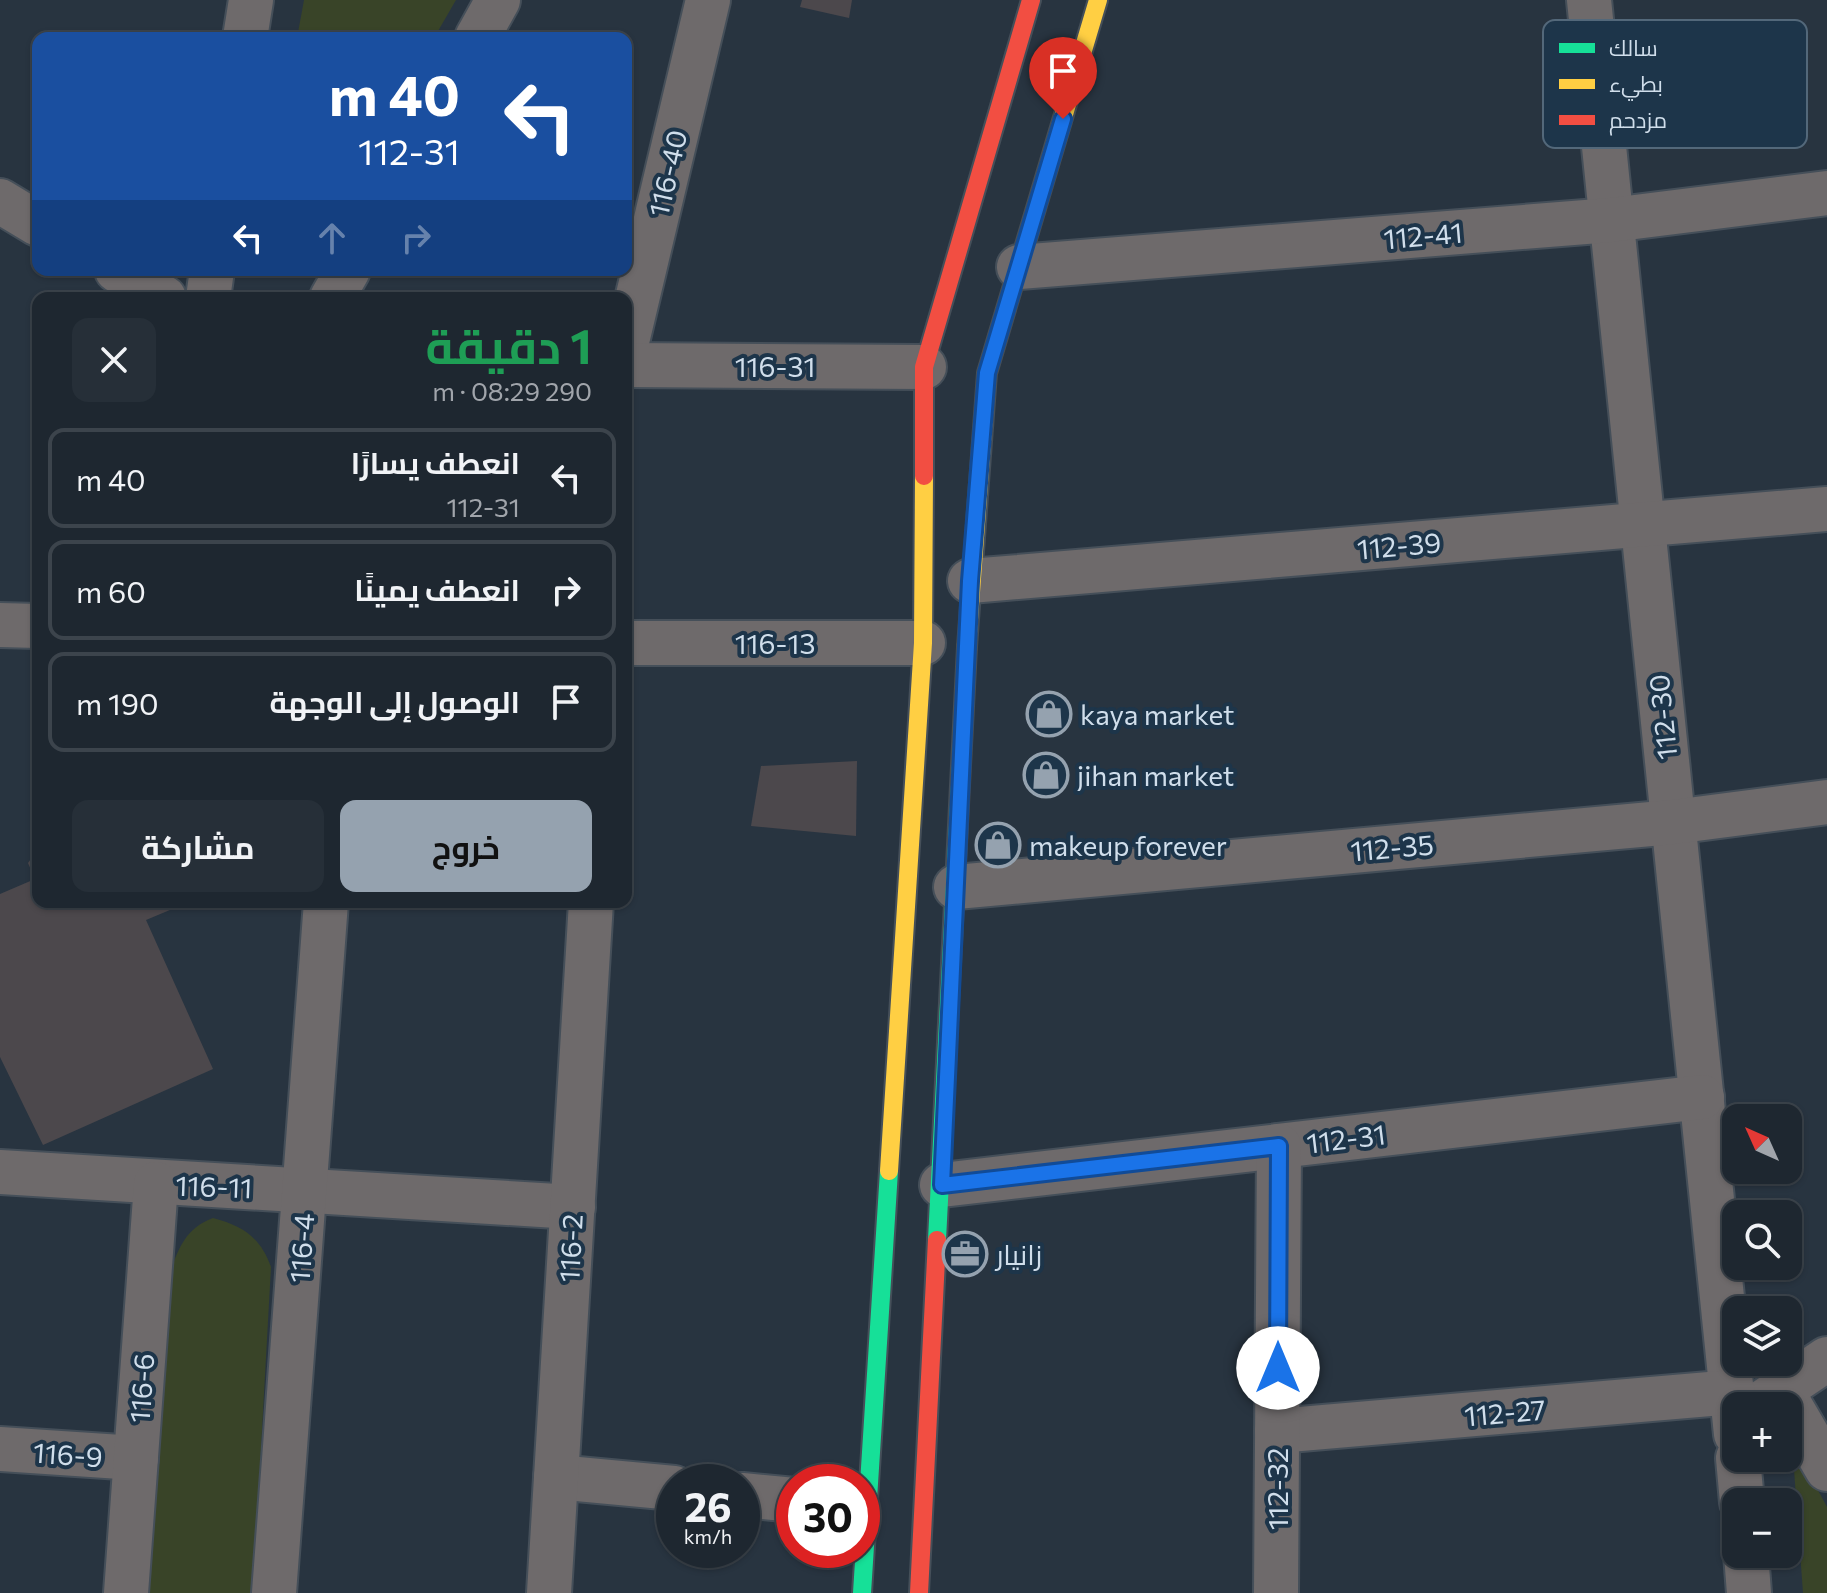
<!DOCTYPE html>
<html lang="ar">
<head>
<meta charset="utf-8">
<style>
  body { margin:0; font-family:Commissioner,Cairo,sans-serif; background:#262f38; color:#f1f3f6; direction:rtl; height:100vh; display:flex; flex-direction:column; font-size:30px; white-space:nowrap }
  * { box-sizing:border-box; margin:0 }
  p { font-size:26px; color:#a1a5ab }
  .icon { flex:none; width:44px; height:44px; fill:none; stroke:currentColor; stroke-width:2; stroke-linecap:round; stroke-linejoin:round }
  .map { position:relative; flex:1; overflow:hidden; direction:ltr }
  .panel { position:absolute; left:32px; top:292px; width:600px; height:616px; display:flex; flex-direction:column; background:#1e2730; border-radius:16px; box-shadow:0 2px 6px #0004,0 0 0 2px #3c444c; direction:rtl }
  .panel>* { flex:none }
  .banner { position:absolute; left:32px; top:32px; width:600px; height:244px; border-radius:16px; box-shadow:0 2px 6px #0004,0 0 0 2px #3c444c; direction:rtl; background:#1a4fa0; color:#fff; overflow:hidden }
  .needle { width:52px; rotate:315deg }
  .controls { position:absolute; left:1722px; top:1104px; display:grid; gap:16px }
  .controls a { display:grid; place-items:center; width:80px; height:80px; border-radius:16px; background:#1e2730; box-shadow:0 2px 6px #0004,0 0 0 2px #3c444c; font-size:40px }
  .speed { position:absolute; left:656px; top:1464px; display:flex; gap:16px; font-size:40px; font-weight:700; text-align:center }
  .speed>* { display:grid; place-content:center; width:104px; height:104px; border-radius:50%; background:#1e2730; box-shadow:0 2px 6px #0004,0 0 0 2px #3c444c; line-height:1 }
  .speed small { font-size:20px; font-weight:400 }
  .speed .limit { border:12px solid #d22; background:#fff; color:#111 }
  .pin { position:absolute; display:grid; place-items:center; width:68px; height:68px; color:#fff; margin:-82px -34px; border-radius:50% 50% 50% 0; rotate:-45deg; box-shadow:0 0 8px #0007 }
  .pin .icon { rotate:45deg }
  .me { position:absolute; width:88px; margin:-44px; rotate:0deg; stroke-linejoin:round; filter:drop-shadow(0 0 6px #0008) }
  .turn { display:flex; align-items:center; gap:28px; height:168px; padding:0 40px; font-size:36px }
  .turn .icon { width:104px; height:104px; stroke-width:2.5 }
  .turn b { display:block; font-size:56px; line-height:68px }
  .lanes { display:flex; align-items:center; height:76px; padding:0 40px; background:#0003; justify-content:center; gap:40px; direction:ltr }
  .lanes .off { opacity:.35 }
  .round { display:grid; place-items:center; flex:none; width:84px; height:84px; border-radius:16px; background:#262f38 }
  .summary { display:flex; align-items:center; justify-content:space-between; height:136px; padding:0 40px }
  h1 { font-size:48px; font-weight:700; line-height:60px; color:#1e9e55 }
  .action { display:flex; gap:16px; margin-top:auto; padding:16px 40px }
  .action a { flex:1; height:92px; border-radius:16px; background:#95a2af; color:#111; font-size:32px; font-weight:700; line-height:92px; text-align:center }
  .action a+a { background:#262f38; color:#f1f3f6 }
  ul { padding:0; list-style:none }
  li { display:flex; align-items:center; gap:24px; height:100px; margin:0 16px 12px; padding:0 24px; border:4px solid #3c444c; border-radius:16px }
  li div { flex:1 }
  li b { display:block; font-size:30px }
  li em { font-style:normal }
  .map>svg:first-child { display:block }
  .green { fill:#394428 }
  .building { fill:#4c484c }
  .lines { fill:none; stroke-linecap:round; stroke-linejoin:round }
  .street-casing { stroke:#454f59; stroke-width:48 }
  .fast-casing { stroke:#454f59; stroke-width:22 }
  .slow-casing { stroke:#454f59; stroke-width:22 }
  .jam-casing { stroke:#454f59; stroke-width:22 }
  .street { stroke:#6e6a6b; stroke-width:44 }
  .fast { stroke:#16e098; stroke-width:18 }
  .slow { stroke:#ffcf43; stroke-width:18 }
  .jam { stroke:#f24e42; stroke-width:18 }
  .route-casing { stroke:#114b97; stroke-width:20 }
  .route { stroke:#1a73e8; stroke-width:14 }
  .labels { text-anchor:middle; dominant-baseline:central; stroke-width:8; stroke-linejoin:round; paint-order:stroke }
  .street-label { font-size:28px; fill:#d0deeb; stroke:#1d354a }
  .poi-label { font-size:28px; fill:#d0deeb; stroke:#1d354a; text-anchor:start }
  .key { fill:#1d354a; stroke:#53687a; stroke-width:2 }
  .key-label { font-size:22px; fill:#d0deeb }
</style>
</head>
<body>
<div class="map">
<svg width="1827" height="1593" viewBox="0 0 1827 1593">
  <rect width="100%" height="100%" fill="#283440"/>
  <!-- green -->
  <g class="green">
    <path d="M 304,0 L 456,0 L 434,38 L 297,38 Z"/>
    <path d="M 213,1218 C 243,1226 260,1237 271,1267 L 253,1593 L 146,1593 L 170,1272 C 179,1247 186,1228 213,1218 Z"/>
    <path d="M 1792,1442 L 1827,1507 L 1827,1593 L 1803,1593 Z"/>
  </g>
  <!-- building -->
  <g class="building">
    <path d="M 802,0 L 852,0 L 849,18 L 800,7 Z"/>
    <path d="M 857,761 L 856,836 L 751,826 L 761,766 Z"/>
    <path d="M 38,849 L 38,902 L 189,902 L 146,920 L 213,1069 L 43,1145 L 0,1057 L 0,894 L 35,879 L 28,863 Z"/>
  </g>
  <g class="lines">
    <!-- street casing -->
    <g class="street-casing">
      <g id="street">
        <path d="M 1589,0 L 1736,1434"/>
        <path d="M 245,38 L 251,0"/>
        <path d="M 477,38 L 498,0"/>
        <path d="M 0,201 L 38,224"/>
        <path d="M 1019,267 L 1611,220 L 1827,193"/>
        <path d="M 117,270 L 164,298"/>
        <path d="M 208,298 L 212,270"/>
        <path d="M 332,298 L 348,270"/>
        <path d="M 626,346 L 708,0"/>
        <path d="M 626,365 L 924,367"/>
        <path d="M 970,581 L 1827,509"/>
        <path d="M 0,625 L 38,626"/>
        <path d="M 626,643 L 923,643"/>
        <path d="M 956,887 L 1673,822 L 1827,802"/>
        <path d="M 0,1172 L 573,1207"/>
        <path d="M 942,1185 L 1702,1097"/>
        <path d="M 1781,1390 L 1827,1469"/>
        <path d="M 1757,1406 L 1827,1359"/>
        <path d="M 1277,1431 L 1733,1392"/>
        <path d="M 0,1449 L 136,1458"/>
        <path d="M 1738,1458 L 1742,1502"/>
        <path d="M 556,1477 L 674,1488"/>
        <path d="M 742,1495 L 794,1500"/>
        <path d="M 1746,1554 L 1749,1593"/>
        <path d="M 126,1593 L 156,1184"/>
        <path d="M 274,1593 L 326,902"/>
        <path d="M 549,1593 L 591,902"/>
        <path d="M 1276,1593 L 1279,1146"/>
      </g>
    </g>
    <!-- fast casing -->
    <g class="fast-casing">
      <g id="fast">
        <path d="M 937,1240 L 967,647"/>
        <path d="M 862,1593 L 889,1171"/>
      </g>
    </g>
    <!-- slow casing -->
    <g class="slow-casing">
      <g id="slow">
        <path d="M 967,647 L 987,373 L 1098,0"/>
        <path d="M 889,1171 L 923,643 L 924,476"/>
      </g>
    </g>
    <!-- jam casing -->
    <g class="jam-casing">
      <g id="jam">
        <path d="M 924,476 L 924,367 L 1031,0"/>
        <path d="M 919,1593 L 937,1240"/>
      </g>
    </g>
    <!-- street -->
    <use href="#street" class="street"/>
    <!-- fast -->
    <use href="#fast" class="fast"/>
    <!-- slow -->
    <use href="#slow" class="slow"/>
    <!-- jam -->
    <use href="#jam" class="jam"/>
  </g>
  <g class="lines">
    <!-- route casing -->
    <g class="route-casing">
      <path id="route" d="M 1063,119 L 987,373 L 970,581 L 942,1185 L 1279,1146 L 1278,1368"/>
    </g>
    <!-- route -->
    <use href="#route" class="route"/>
  </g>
  <!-- icons -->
  <defs>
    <g id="shop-ring" transform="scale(2.3)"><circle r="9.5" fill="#1d354a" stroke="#95a2af" stroke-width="1.5"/><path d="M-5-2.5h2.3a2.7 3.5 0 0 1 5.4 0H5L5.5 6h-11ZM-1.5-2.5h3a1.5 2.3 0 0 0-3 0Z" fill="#95a2af"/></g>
    <g id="office-ring" transform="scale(2.3)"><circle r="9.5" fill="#1d354a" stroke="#95a2af" stroke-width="1.5"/><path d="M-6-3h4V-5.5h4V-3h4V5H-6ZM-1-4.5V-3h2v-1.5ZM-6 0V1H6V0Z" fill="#95a2af"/></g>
  </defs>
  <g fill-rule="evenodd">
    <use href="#shop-ring" x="1049" y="714"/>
    <use href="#shop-ring" x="1046" y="775"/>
    <use href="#shop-ring" x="998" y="845"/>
    <use href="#office-ring" x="965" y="1254"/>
  </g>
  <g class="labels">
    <!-- street labels -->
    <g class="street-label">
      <text transform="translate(667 173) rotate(-77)">116-40</text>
      <text transform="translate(1423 235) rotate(-5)">112-41</text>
      <text x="775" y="366">116-31</text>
      <text transform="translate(1399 545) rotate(-5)">112-39</text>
      <text x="775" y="643">116-13</text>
      <text transform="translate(1662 717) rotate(-96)">112-30</text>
      <text transform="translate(1392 847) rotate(-5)">112-35</text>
      <text transform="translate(1346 1138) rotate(-7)">112-31</text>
      <text transform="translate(214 1186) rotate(2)">116-11</text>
      <text transform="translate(301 1248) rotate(-86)">116-4</text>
      <text transform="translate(570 1248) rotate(-87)">116-2</text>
      <text transform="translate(141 1388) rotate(-86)">116-6</text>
      <text transform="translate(1505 1412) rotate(-5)">112-27</text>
      <text transform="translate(68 1454) rotate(4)">116-9</text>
      <text transform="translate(1277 1489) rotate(-90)">112-32</text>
    </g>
    <!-- poi labels -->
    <g class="poi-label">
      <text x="1080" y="714">kaya market</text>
      <text x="1077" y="775">jihan market</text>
      <text x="1029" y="845">makeup forever</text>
      <text x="996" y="1254">زانيار</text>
    </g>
  </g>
  <!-- legend -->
  <rect x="1543" y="20" width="264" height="128" rx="12" class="key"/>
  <rect x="1559" y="43" width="36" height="10" fill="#16e098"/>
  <rect x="1559" y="79" width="36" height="10" fill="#ffcf43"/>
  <rect x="1559" y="115" width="36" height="10" fill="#f24e42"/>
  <g class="key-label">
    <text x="1609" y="56">سالك</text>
    <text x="1609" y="92">بطيء</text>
    <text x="1609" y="128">مزدحم</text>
  </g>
</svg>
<div class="controls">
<a><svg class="needle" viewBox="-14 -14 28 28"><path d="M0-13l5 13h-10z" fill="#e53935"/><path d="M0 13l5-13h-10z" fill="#a1a5ab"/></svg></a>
<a><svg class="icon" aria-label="search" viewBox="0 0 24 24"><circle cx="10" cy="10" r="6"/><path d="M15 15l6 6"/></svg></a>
<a><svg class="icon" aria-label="layers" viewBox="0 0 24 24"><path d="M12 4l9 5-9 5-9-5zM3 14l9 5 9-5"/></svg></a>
<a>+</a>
<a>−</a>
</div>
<div class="speed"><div>26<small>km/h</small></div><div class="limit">30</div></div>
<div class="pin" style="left:1063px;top:119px;background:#d93025"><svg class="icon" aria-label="arrive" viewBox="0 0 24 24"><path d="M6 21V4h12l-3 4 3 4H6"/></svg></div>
<svg class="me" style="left:1278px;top:1368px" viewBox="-20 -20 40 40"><circle r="19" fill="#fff"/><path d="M0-13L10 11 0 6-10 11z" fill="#1a73e8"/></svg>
<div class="banner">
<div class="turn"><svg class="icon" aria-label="left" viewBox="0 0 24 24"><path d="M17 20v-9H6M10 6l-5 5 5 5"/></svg><div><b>40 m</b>112-31</div></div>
<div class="lanes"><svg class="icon" aria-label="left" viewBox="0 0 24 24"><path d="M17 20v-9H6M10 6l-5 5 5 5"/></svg><svg class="icon off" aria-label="ahead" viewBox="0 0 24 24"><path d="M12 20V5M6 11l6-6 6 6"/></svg><svg class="icon off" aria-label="right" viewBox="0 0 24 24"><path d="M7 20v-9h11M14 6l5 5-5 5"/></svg></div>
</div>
<section class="panel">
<div class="summary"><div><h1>1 دقيقة</h1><p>290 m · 08:29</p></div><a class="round"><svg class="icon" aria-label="close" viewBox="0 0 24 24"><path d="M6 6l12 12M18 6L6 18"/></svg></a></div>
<ul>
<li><svg class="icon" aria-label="left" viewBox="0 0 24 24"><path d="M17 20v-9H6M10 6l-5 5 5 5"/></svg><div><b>انعطف يسارًا</b><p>112-31</p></div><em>40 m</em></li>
<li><svg class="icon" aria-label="right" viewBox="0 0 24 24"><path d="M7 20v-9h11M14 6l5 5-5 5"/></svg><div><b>انعطف يمينًا</b></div><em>60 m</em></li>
<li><svg class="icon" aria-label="arrive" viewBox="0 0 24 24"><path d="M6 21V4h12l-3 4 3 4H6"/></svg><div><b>الوصول إلى الوجهة</b></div><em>190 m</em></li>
</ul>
<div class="action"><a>خروج</a><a>مشاركة</a></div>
</section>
</div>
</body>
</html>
